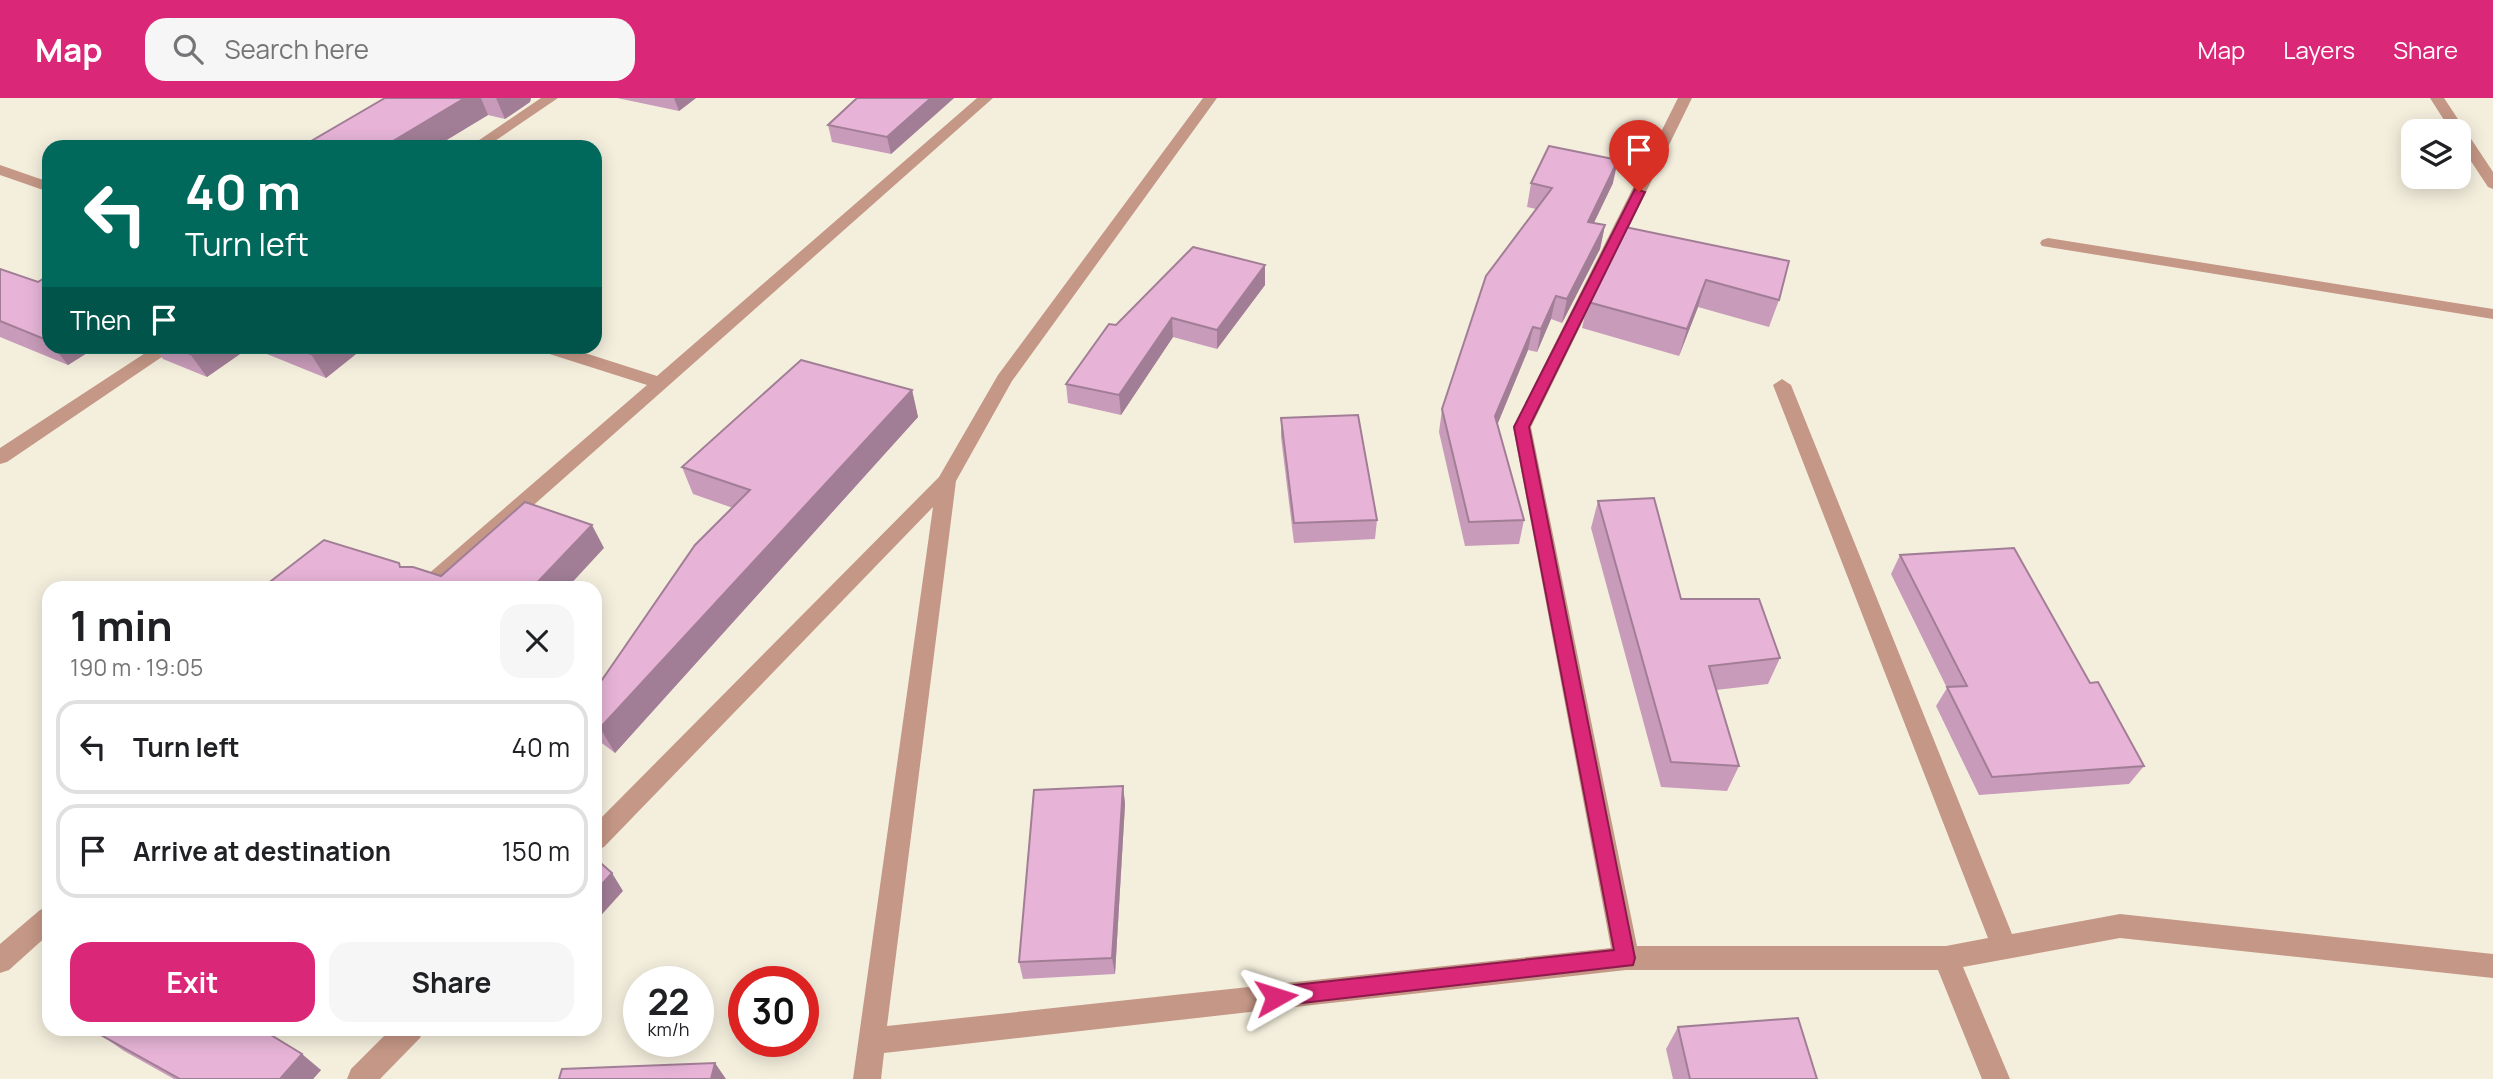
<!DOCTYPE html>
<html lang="en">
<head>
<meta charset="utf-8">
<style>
  body { margin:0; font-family:Manrope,sans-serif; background:#f6f6f6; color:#202124; height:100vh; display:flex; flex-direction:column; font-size:26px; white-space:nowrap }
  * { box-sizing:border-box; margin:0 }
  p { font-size:23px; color:#757577 }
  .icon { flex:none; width:38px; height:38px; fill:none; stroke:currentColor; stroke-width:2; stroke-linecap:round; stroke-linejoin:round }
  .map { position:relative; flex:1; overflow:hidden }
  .panel { position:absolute; left:42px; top:483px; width:560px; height:455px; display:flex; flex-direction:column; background:#fff; border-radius:21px; box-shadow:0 4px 18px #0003 }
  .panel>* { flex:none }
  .banner { position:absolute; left:42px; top:42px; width:560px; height:214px; border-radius:21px; box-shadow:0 4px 18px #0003; background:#00695c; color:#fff; overflow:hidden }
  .buttons { position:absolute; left:2401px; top:21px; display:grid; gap:14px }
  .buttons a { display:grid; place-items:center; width:70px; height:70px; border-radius:14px; background:#fff; box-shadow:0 4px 18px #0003; font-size:35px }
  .speed { position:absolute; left:623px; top:868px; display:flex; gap:14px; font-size:35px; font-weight:700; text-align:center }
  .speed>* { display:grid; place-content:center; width:91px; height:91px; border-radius:50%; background:#fff; box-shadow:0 4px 18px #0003; line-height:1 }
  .speed small { font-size:18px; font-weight:400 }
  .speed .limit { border:10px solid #d22; background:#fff; color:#111 }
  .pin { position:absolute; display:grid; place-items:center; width:60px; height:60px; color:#fff; margin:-72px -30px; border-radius:50% 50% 50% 0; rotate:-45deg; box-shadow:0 0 7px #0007 }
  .pin .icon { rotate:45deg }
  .me { position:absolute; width:77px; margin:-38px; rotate:84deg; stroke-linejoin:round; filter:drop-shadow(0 0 5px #0008) }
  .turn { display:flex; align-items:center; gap:24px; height:147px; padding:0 28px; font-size:32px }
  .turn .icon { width:91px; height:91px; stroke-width:2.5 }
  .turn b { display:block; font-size:49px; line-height:60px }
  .then { display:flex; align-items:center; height:66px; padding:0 28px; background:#0003; gap:14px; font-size:26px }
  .round { display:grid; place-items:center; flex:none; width:74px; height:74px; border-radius:21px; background:#f6f6f6 }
  .summary { display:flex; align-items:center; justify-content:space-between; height:119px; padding:0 28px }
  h1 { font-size:42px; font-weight:700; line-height:52px }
  .action { display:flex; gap:14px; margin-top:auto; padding:14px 28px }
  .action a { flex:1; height:80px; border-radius:21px; background:#db2777; color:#fff; font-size:28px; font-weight:700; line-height:80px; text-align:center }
  .action a+a { background:#f6f6f6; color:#202124 }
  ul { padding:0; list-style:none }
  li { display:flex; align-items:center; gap:21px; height:94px; margin:0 14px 10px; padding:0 14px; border:4px solid #e0e0e0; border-radius:21px }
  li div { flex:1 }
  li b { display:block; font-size:26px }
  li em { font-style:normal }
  header { display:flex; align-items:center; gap:42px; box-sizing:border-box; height:98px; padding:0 35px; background:#db2777; color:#fff }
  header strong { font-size:33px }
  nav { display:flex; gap:38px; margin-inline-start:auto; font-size:24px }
  .search { width:490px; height:63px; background:#f6f6f6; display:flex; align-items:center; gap:18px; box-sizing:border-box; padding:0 24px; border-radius:21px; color:#757577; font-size:26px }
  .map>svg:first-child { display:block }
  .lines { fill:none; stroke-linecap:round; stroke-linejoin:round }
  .minor { fill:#c59786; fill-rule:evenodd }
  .wall { fill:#c79bb9 }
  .shaded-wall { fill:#a27e96 }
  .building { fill:#e7b4d7; stroke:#a27e96; stroke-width:2 }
  .route { fill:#db2777; stroke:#8e194d; stroke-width:2 }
</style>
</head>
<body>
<header>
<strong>Map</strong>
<div class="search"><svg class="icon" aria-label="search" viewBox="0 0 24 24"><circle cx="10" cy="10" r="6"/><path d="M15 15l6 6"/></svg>Search here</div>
<nav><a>Map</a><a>Layers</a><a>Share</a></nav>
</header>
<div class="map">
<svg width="2493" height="981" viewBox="0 0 2493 981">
  <rect width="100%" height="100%" fill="#f4efdd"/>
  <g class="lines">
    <!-- minor -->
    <g class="minor">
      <path d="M 541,0 L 558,0 L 486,49 L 469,49 Z"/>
      <path d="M 977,0 L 993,0 L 440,490 L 416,490 L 419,484 L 647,287 L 537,252 L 534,248 L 563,248 L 657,278 Z"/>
      <path d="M 1203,0 L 1217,0 L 1012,283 L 956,383 L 887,928 L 1611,850 L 1513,329 L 1678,0 L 1692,0 L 1531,329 L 1637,848 L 1946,848 L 1988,840 L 1773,287 L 1782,281 L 1791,287 L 2012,836 L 2120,816 L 2493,856 L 2493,880 L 2120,840 L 1963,869 L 2010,981 L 1982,981 L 1938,872 L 1626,872 L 884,955 L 881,981 L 853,981 L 933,409 L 604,749 L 595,753 L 595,726 L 939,379 L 998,277 Z"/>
      <path d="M 2430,0 L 2444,0 L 2493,74 L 2493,91 L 2488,89 L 2459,45 L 2459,33 L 2451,33 Z"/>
      <path d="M 0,67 L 49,84 L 49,94 L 0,77 Z"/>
      <path d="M 2048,140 L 2493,211 L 2493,221 L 2042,148 L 2040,145 L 2042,142 Z"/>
      <path d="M 156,248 L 178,248 L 7,364 L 0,366 L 0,350 Z"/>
      <path d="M 49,808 L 49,836 L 9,872 L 0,875 L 0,846 L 40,812 Z"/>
      <path d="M 391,931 L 424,931 L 420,940 L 380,981 L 347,981 L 351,971 Z"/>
    </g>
  </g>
  <!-- wall -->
  <g class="wall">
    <path d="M 385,0 L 531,0 L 530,4 L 505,21 L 488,17 L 435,49 L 301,49 Z"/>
    <path d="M 617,0 L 696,0 L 679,13 Z"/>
    <path d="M 857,0 L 954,0 L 891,56 L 832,44 L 828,27 Z"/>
    <path d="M 1531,85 L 1613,85 L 1594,125 L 1605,127 L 1600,151 L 1562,225 L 1551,221 L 1537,254 L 1528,252 L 1497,327 L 1524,422 L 1519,446 L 1465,448 L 1439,334 L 1442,311 L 1536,111 L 1527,109 Z"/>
    <path d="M 1625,129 L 1779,202 L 1769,229 L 1698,209 L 1679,258 L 1582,230 L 1588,204 Z"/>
    <path d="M 0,171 L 38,184 L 49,177 L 49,248 L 98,248 L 68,267 L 0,239 Z"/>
    <path d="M 1265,187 L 1217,251 L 1173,239 L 1121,317 L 1068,305 L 1066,286 L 1116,227 Z"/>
    <path d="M 133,248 L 151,248 L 144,253 Z"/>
    <path d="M 154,248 L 366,248 L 326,280 L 250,249 L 207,279 L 163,261 Z"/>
    <path d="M 912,292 L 918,319 L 615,655 L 595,640 L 595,592 L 733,410 L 693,396 L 682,369 Z"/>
    <path d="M 1281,320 L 1377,422 L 1375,441 L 1294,445 L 1281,339 Z"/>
    <path d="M 1598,403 L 1681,501 L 1780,560 L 1768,586 L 1716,592 L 1739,668 L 1727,693 L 1661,689 L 1591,430 Z"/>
    <path d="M 1900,457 L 2090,585 L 2144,668 L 2129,686 L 1979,697 L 1936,608 L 1947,590 L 1891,476 Z"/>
    <path d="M 1123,688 L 1125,706 L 1115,876 L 1023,881 L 1019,864 Z"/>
    <path d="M 1678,929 L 1817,981 L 1673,981 L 1666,951 Z"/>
    <path d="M 101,937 L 321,972 L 313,981 L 174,981 L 124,953 Z"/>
  </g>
  <!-- shaded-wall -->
  <g class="shaded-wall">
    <path d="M 465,0 L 481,0 L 488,17 L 435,49 L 383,49 Z"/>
    <path d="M 496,0 L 531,0 L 530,4 L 505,21 Z"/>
    <path d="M 674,0 L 696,0 L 679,13 Z"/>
    <path d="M 931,0 L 954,0 L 891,56 L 887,39 Z"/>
    <path d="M 1618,62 L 1613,85 L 1583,147 L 1588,124 Z"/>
    <path d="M 1605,127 L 1600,151 L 1562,225 L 1567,201 Z"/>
    <path d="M 1265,167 L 1265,187 L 1217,251 L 1217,232 Z"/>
    <path d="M 1706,182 L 1698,209 L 1679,258 L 1687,231 Z"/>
    <path d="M 1556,198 L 1551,221 L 1537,254 L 1541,231 Z"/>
    <path d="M 1172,220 L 1173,239 L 1121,317 L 1119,297 Z"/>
    <path d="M 1533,229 L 1528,252 L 1491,342 L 1495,318 Z"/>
    <path d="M 53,248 L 98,248 L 68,267 Z"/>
    <path d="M 140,248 L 151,248 L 144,253 Z"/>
    <path d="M 200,248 L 250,248 L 250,249 L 207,279 L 190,256 Z"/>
    <path d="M 321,248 L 366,248 L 326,280 L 311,256 Z"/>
    <path d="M 912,292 L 918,319 L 615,655 L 600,630 Z"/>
    <path d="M 592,427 L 604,450 L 567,490 L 532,490 Z"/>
    <path d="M 1123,688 L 1125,706 L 1115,876 L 1112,860 Z"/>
    <path d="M 612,775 L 623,793 L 595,824 L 595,794 Z"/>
    <path d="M 302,956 L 321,972 L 313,981 L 280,981 Z"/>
    <path d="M 715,965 L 726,981 L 711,981 Z"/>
  </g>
  <!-- building -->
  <g class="building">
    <path d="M 385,0 L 465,0 L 383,49 L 301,49 Z"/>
    <path d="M 857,0 L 931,0 L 887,39 L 828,27 Z"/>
    <path d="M 1549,48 L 1618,62 L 1588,124 L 1605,127 L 1567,201 L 1556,198 L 1541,231 L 1533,229 L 1495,318 L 1524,422 L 1469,424 L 1442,311 L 1486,178 L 1552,90 L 1531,85 Z"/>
    <path d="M 1625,129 L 1789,163 L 1779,202 L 1706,182 L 1687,231 L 1588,204 Z"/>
    <path d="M 1193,149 L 1265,167 L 1217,232 L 1172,220 L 1119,297 L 1066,286 L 1109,226 L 1116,227 Z"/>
    <path d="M 0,171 L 38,184 L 49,177 L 49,243 L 0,223 Z"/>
    <path d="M 173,248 L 200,248 L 190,256 Z"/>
    <path d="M 292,248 L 321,248 L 311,256 Z"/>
    <path d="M 801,262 L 912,292 L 600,630 L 595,626 L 595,592 L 695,447 L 750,392 L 682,369 Z"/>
    <path d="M 1358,317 L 1377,422 L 1294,425 L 1281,320 Z"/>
    <path d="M 1654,400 L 1681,501 L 1759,501 L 1780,560 L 1709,568 L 1739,668 L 1671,664 L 1598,403 Z"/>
    <path d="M 525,404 L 592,427 L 532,490 L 262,490 L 324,442 L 399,465 L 400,469 L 413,469 L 441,478 Z"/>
    <path d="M 2014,450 L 2090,585 L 2098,584 L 2144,668 L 1992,679 L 1947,589 L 1967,588 L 1900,457 Z"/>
    <path d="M 1123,688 L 1112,860 L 1019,864 L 1034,692 Z"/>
    <path d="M 595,760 L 612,775 L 595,794 Z"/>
    <path d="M 1798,920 L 1817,981 L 1690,981 L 1678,929 Z"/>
    <path d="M 108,931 L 261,931 L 302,956 L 280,981 L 180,981 L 101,937 Z"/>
    <path d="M 715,965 L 711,981 L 559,981 L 562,971 Z"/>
  </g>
  <!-- route -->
  <path class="route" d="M 1635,91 L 1645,94 L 1529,329 L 1635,860 L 1633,867 L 1276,908 L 1269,906 L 1266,899 L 1269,892 L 1276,889 L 1614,852 L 1514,329 Z"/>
</svg>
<div class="buttons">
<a><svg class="icon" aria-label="layers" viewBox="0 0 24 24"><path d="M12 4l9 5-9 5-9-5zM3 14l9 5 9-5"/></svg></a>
</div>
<div class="speed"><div>22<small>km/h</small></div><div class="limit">30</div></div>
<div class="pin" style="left:1639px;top:94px;background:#d93025"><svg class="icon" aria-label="arrive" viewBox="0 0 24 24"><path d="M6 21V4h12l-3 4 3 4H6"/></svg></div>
<svg class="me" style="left:1276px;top:899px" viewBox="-20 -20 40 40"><path d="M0-17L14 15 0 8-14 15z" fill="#db2777" stroke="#fff" stroke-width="4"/></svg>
<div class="banner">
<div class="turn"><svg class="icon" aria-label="left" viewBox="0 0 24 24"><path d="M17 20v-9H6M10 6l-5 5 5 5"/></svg><div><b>40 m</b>Turn left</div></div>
<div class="then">Then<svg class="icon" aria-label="arrive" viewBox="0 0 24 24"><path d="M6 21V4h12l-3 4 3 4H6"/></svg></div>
</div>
<section class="panel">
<div class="summary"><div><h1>1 min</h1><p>190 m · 19:05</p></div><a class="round"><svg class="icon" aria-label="close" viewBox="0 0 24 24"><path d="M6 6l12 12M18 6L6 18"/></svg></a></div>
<ul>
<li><svg class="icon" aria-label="left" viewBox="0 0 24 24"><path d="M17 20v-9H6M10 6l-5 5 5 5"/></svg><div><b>Turn left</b></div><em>40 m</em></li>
<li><svg class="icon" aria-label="arrive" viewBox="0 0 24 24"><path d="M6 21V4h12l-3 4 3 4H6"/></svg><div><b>Arrive at destination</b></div><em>150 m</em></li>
</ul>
<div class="action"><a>Exit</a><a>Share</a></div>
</section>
</div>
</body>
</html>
